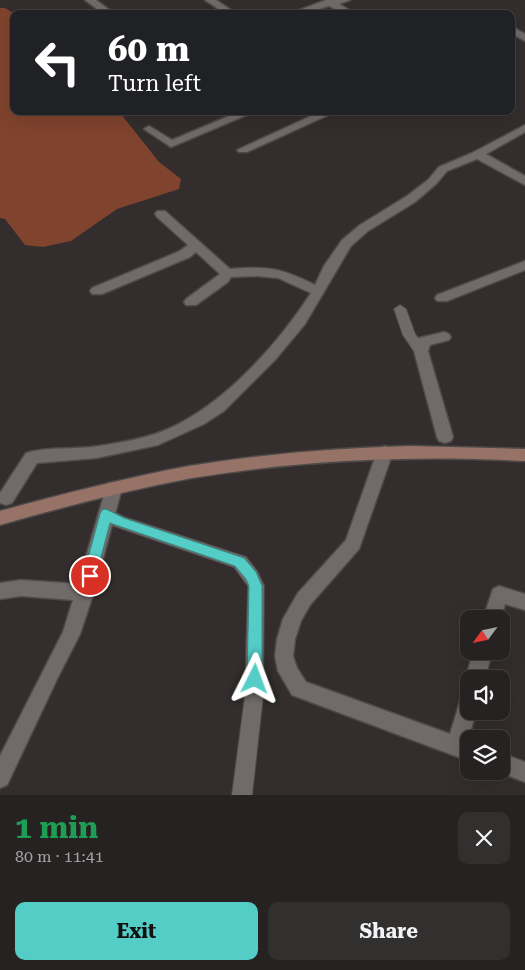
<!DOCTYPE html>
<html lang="en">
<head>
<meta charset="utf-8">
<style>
  body { margin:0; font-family:"Roboto Serif",serif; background:#322f2f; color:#f1f3f6; height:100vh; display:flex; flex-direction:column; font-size:19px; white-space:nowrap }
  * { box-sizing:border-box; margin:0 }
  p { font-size:16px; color:#a4a4a5 }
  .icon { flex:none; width:28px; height:28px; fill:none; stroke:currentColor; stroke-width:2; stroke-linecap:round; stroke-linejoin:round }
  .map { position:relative; height:795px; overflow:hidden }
  .sheet { display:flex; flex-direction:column; background:#262222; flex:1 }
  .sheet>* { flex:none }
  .hud { position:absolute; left:10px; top:10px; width:505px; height:105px; border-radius:10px; box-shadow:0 5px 20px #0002,0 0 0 1px #423f40; background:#202124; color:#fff; overflow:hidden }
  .needle { width:32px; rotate:237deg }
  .fabs { position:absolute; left:460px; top:610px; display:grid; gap:10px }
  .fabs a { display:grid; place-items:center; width:50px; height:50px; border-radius:10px; background:#262222; box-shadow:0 5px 20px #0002,0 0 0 1px #423f40; font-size:25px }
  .pin { position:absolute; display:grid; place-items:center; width:42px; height:42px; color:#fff; margin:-21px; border:2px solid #fff; border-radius:50%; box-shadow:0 1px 5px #0007 }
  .me { position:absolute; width:55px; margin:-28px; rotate:3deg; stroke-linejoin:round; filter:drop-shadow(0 0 4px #0008) }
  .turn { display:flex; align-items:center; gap:18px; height:105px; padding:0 15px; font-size:22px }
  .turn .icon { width:65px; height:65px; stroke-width:2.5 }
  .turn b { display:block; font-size:35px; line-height:42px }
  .round { display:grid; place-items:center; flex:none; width:52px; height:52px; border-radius:10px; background:#322f2f }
  .headline { display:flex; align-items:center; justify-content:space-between; height:85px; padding:0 15px }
  h1 { font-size:30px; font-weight:700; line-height:38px; color:#1e9e55 }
  .primary-button { display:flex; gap:10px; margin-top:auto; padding:10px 15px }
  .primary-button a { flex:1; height:58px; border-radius:10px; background:#54cdc7; color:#111; font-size:20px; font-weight:700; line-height:58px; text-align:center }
  .primary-button a+a { background:#322f2f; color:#f1f3f6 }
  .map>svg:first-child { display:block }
  .green { fill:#80432d }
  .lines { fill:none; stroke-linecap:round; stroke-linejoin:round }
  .lane-casing { stroke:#4e4a49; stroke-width:2 }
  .street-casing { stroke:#4e4a49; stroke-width:3 }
  .secondary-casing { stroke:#4e4a49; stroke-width:3 }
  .lane { fill:#706b69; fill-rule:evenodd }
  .street { fill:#706b69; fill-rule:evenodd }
  .secondary { fill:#967366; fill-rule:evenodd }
  .route { fill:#54cdc7; stroke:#378581 }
</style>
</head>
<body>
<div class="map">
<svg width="525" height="795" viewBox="0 0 525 795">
  <rect width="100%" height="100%" fill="#332e2d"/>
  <!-- green -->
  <path class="green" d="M 0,8 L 5,8 L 15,14 L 14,111 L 121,111 L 121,114 L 159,162 L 181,179 L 179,189 L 117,209 L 71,241 L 43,247 L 25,245 L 5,219 L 0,218 Z"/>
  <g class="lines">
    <!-- lane casing -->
    <g class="lane-casing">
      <g id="lane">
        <path d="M 400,305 L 406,309 L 415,334 L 428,351 L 426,354 L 416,354 L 403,335 L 394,309 Z"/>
        <path d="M 106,508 L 124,517 L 246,557 L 257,571 L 264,586 L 263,696 L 252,795 L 232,795 L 245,696 L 248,586 L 234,567 L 114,526 L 101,518 L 98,514 L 101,510 Z"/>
      </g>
    </g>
    <!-- street casing -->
    <g class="street-casing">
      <g id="street">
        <path d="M 85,0 L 96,0 L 115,14 L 104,14 Z"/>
        <path d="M 205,0 L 216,0 L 237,14 L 226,14 Z"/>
        <path d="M 326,0 L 350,0 L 339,4 L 356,14 L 345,14 L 329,6 L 303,14 L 289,14 Z"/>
        <path d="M 511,26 L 525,34 L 525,41 L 511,33 Z"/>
        <path d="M 241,111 L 256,111 L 171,147 L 144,129 L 149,126 L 172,140 Z"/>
        <path d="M 322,111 L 337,111 L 247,152 L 239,152 L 237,150 Z"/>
        <path d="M 525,125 L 525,132 L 486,154 L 525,176 L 525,185 L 477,159 L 447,171 L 436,184 L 415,202 L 368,231 L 351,246 L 305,324 L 275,360 L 224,411 L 204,424 L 158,445 L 97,458 L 37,463 L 12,503 L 6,505 L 0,503 L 0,493 L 26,453 C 49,446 75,450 99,446 C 117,443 137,440 155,434 C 217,413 276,347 311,293 L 278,278 L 257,276 L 231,277 L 228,282 L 196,305 L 186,305 L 184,302 L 186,299 L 220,274 L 196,252 L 190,257 L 102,294 L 92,294 L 90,291 L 92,288 L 180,251 L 188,245 L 157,217 L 155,214 L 157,211 L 165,211 L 230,269 C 269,266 280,268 315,285 L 324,266 L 342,240 L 360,225 L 407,196 L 428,180 L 439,167 L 472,153 Z"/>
        <path d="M 525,261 L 525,270 L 447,301 L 437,301 L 435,298 L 437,295 Z"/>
        <path d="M 444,332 L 449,334 L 451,337 L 449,340 L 430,345 L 428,351 L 453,437 L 451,441 L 445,443 L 439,441 L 437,437 L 414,351 L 419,338 Z"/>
        <path d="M 385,446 L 391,448 L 393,452 L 359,549 L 310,605 L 301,621 L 295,639 L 293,656 L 297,668 L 306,682 L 450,734 L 462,695 L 469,693 L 469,711 L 476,711 L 468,741 L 469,761 L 292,695 L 278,671 L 275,656 L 277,639 L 283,619 L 298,593 L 346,540 L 377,452 L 379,448 Z"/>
        <path d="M 114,482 L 120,483 L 122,488 L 94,592 L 80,634 L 58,677 L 7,785 L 0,788 L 0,756 L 63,632 L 73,600 L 21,596 L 0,599 L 0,583 L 21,580 L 78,584 L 106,488 L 108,483 Z"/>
        <path d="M 499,586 L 525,594 L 525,610 L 505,604 L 501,619 L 483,619 L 493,589 Z"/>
        <path d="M 474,651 L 492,651 L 485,679 L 469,679 L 469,685 L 465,679 Z"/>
        <path d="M 501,753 L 525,762 L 525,782 L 496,771 L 501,771 Z"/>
      </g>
    </g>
    <!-- secondary casing -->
    <g class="secondary-casing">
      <path id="secondary" d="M 410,446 L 525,449 L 525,461 C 413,455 302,460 192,478 C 127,490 63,507 0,525 L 0,511 C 63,494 125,478 189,466 C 262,454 336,448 410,446 Z"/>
    </g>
    <!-- lane -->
    <use href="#lane" class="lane"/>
    <!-- street -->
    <use href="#street" class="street"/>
    <!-- secondary -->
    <use href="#secondary" class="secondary"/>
  </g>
  <!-- route -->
  <path class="route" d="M 106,509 L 124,518 L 244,558 L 256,572 L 262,586 L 262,679 L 260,684 L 255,685 L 250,684 L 247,679 L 249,586 L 246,579 L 235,566 L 110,523 L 96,576 L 94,580 L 90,582 L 85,580 L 83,576 L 100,514 L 102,510 Z"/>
</svg>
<div class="fabs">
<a><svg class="needle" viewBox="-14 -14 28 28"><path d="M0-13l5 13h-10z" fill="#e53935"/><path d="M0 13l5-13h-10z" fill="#a4a4a5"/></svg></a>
<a><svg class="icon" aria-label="sound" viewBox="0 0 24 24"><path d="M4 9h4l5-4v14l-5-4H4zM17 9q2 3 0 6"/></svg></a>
<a><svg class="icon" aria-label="layers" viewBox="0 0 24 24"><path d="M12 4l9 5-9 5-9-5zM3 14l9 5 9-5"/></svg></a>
</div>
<div class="pin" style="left:90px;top:576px;background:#d93025"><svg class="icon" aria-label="arrive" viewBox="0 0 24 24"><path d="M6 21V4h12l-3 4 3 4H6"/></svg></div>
<svg class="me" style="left:255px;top:679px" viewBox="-20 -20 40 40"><path d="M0-17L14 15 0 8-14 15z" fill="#54cdc7" stroke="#fff" stroke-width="4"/></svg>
<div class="hud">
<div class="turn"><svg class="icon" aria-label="left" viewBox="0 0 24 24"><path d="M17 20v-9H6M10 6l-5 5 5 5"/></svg><div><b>60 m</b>Turn left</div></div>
</div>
</div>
<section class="sheet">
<div class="headline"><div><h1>1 min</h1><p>80 m · 11:41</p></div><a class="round"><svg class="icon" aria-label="close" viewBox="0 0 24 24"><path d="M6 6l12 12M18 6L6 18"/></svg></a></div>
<div class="primary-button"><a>Exit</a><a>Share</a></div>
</section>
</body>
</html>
